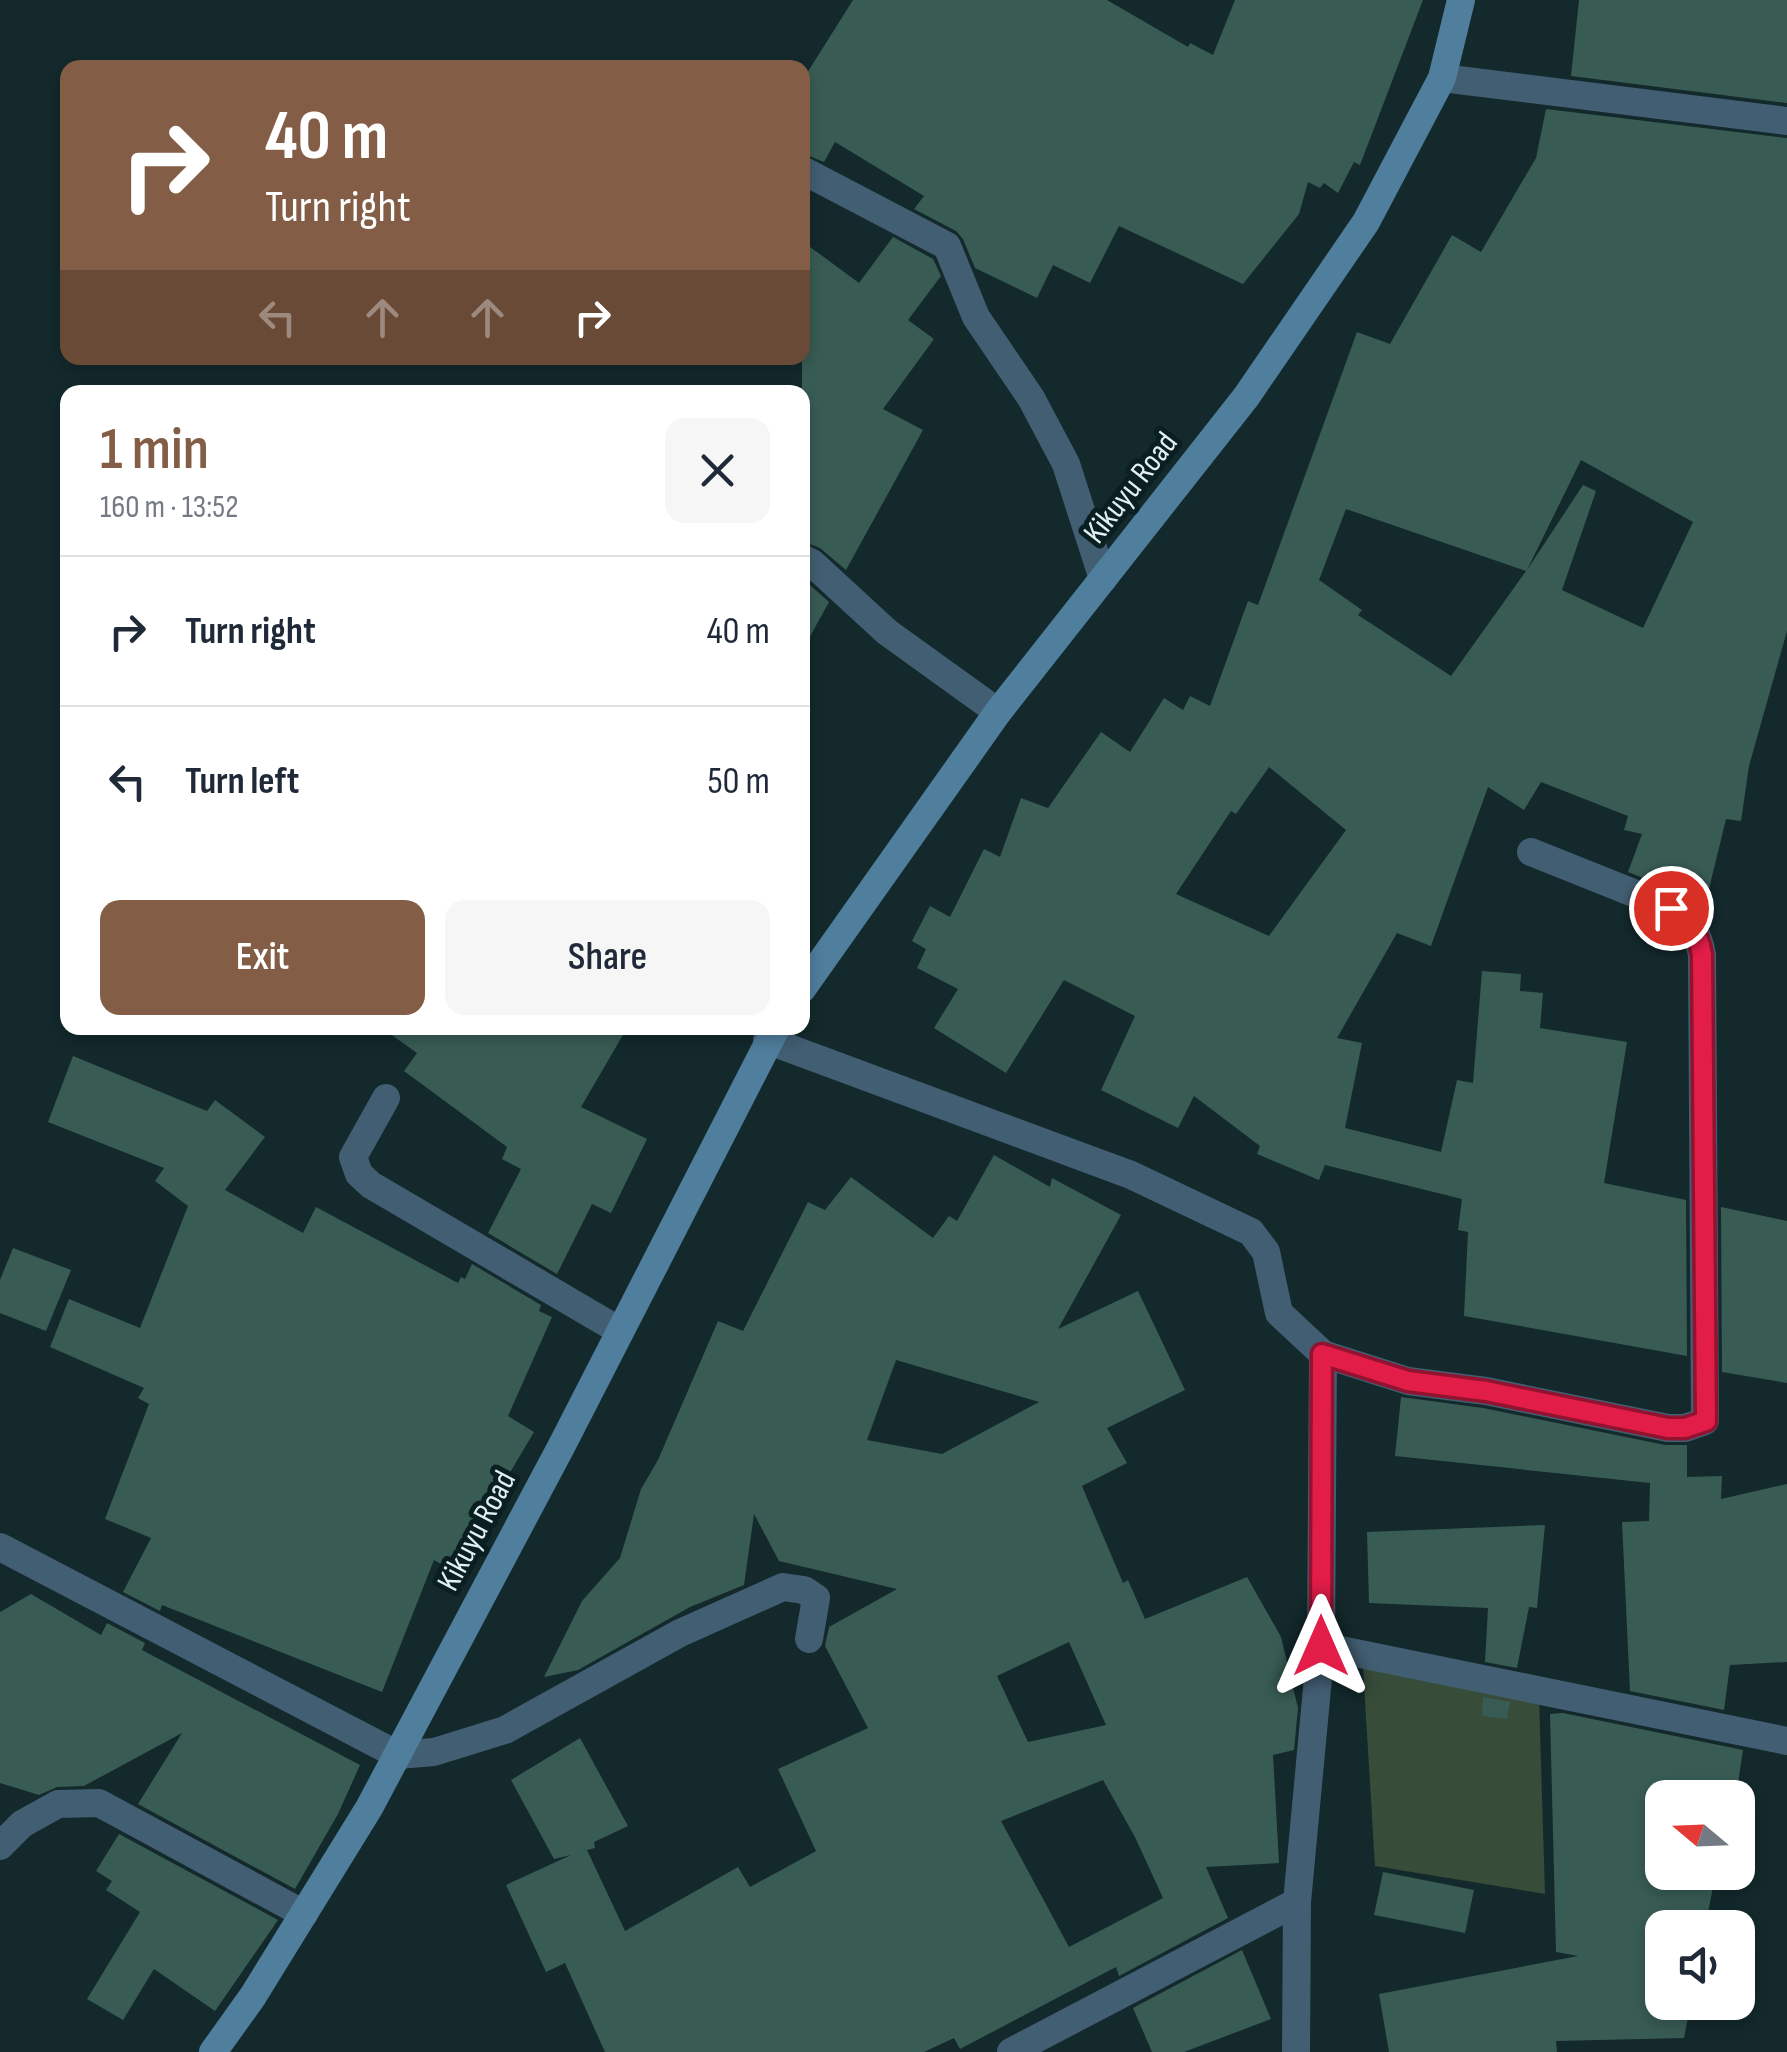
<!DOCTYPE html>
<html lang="en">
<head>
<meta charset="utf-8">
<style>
  body { margin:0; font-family:"Sofia Sans Condensed",sans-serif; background:#f6f6f7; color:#1f2937; height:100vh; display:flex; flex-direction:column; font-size:38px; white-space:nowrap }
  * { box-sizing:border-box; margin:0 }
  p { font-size:32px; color:#747a83 }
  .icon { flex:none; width:55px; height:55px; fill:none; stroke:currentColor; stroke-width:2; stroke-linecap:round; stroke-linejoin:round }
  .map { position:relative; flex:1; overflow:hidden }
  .side { position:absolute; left:60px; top:385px; width:750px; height:650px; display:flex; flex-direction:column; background:#fff; border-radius:20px; box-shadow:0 5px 15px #0003 }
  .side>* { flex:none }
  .guide { position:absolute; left:60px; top:60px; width:750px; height:305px; border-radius:20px; box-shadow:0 5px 15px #0003; background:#835d45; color:#fff; overflow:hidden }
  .needle { width:65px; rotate:289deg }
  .buttons { position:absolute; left:1645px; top:1780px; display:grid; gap:20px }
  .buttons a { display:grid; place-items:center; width:110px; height:110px; border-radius:20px; background:#fff; box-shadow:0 5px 15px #0003; font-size:50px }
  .pin { position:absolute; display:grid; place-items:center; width:85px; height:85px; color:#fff; margin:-42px; border:5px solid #fff; border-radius:50%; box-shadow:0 2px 10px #0007 }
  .me { position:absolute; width:110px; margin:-55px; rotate:0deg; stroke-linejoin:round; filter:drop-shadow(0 0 8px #0008) }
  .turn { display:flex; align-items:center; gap:35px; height:210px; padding:0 40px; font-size:45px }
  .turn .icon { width:130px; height:130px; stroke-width:2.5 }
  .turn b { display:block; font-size:70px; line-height:85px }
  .lanes { display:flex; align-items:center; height:95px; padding:0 40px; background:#0003; justify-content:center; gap:50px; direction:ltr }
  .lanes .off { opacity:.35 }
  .round { display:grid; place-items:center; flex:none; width:105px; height:105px; border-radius:20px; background:#f6f6f7 }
  .summary { display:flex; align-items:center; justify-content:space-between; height:170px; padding:0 40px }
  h1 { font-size:60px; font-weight:600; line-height:75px; color:#835d45 }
  .button { display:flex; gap:20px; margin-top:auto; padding:20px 40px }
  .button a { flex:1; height:115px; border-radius:20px; background:#835d45; color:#fff; font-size:40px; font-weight:600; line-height:115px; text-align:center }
  .button a+a { background:#f6f6f7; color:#1f2937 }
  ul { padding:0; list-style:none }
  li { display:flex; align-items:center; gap:30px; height:150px; padding:0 40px; border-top:2px solid #e0e1e3 }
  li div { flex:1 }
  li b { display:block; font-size:38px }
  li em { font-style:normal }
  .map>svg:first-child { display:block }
  .green { fill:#384c3a }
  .building { fill:#385c54; fill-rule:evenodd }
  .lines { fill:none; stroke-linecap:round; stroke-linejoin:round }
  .service { stroke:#425e72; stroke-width:28 }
  .minor { stroke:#425e72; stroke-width:28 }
  .secondary { stroke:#507e9d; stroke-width:28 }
  .route-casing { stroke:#92132f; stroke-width:25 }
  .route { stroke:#e11d48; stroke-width:18 }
  .labels { text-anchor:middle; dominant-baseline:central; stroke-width:10; stroke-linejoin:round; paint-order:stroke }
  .street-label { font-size:32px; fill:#e3f0f2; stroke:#091f22 }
</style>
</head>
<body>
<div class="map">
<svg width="1787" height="2052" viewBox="0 0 1787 2052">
  <rect width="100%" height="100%" fill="#13292c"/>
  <!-- green -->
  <path class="green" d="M 1363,1668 L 1539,1697 L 1545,1894 L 1375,1866 Z"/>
  <!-- building -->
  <g class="building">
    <path d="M 853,0 L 1107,0 L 1188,47 L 1190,43 L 1213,55 L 1235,0 L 1423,0 L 1360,165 L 1354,162 L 1338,193 L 1324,183 L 1320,188 L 1308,182 L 1299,214 L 1243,284 L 1119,226 L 1090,283 L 1053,265 L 1037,298 L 975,268 L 963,239 L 956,231 L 914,209 L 924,196 L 835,142 L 824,162 L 802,153 L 802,81 Z"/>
    <path d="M 1579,0 L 1787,0 L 1787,103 L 1571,76 Z"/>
    <path d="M 1546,109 L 1787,138 L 1787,631 L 1749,766 L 1741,821 L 1726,819 L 1708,893 L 1674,886 L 1673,890 L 1628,872 L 1642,834 L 1624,830 L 1628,816 L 1541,782 L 1524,810 L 1488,787 L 1431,946 L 1397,933 L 1337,1038 L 1362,1043 L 1345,1128 L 1441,1152 L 1457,1080 L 1473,1083 L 1482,971 L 1521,974 L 1520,991 L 1543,993 L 1540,1028 L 1627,1042 L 1604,1183 L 1686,1200 L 1687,1356 L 1464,1316 L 1468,1232 L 1458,1230 L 1462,1199 L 1325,1165 L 1319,1180 L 1257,1154 L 1260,1146 L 1194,1096 L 1178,1128 L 1101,1090 L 1135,1016 L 1064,980 L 1006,1073 L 934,1028 L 958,989 L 917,968 L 926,949 L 912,941 L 930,906 L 950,917 L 984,849 L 1000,857 L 1021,798 L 1048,808 L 1101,732 L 1130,752 L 1164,698 L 1183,710 L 1190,696 L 1210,706 L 1248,601 L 1258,605 L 1357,332 L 1390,344 L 1452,235 L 1481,252 L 1536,158 ZM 1581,460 L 1693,522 L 1643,628 L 1562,590 L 1596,491 L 1583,485 L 1527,570 ZM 1346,509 L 1526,571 L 1451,676 L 1358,615 L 1362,610 L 1319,580 ZM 1269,767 L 1346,830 L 1269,936 L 1176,894 L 1231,811 L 1236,814 Z"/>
    <path d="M 893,237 L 933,259 L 941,276 L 908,320 L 934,339 L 883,409 L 923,430 L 846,570 L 820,548 L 802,541 L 802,241 L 859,283 Z"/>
    <path d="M 802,578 L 829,602 L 802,651 Z"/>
    <path d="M 382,1028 L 627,1028 L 581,1107 L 647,1139 L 611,1213 L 592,1204 L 557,1274 L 488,1233 L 521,1169 L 502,1159 L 507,1147 L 404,1071 L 417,1053 Z"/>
    <path d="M 73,1056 L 207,1111 L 215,1100 L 265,1137 L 225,1190 L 303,1233 L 316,1207 L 458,1283 L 461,1277 L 465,1279 L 472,1264 L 541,1305 L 539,1311 L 552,1317 L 508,1416 L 534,1432 L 485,1515 L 489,1517 L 457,1573 L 434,1560 L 382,1692 L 162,1605 L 160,1611 L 123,1592 L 151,1538 L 105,1519 L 149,1404 L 138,1398 L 144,1388 L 50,1347 L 69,1299 L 140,1328 L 188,1206 L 155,1181 L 164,1168 L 48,1122 Z"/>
    <path d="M 994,1155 L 1050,1187 L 1052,1178 L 1121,1215 L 1058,1329 L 1138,1291 L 1185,1390 L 1107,1428 L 1127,1463 L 1082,1486 L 1123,1583 L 1128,1580 L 1145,1619 L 1247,1577 L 1281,1637 L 1298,1708 L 1294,1750 L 1273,1755 L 1279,1863 L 1206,1867 L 1228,1918 L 1119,1976 L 1116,1967 L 960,2049 L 954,2038 L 924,2052 L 605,2052 L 565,1963 L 546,1972 L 506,1885 L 571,1855 L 554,1859 L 511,1780 L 580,1738 L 628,1826 L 594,1842 L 595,1848 L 587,1850 L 625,1931 L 738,1867 L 750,1887 L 816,1851 L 778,1769 L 868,1728 L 825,1646 L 829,1627 L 897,1589 L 779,1561 L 754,1514 L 744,1585 L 690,1607 L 578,1670 L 544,1677 L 582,1601 L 620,1558 L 641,1489 L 658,1460 L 718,1321 L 743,1331 L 808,1202 L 825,1210 L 851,1177 L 933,1238 L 949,1216 L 957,1221 ZM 896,1360 L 1039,1402 L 942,1454 L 867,1440 ZM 1069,1642 L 1106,1725 L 1028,1742 L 997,1676 ZM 1103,1780 L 1135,1837 L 1163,1898 L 1069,1947 L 1001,1821 Z"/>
    <path d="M 1721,1207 L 1787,1221 L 1787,1383 L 1722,1372 Z"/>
    <path d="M 13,1248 L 71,1270 L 46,1331 L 0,1313 L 0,1280 Z"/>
    <path d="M 1401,1397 L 1483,1408 L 1665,1445 L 1687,1445 L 1687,1477 L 1722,1476 L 1721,1499 L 1787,1484 L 1787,1662 L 1730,1665 L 1724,1710 L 1630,1691 L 1622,1522 L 1649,1521 L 1650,1483 L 1395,1456 Z"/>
    <path d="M 1545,1525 L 1537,1608 L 1529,1607 L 1517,1668 L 1485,1662 L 1488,1608 L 1369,1603 L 1367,1532 Z"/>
    <path d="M 31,1594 L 101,1635 L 107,1623 L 145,1643 L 142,1650 L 360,1765 L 338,1814 L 295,1889 L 138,1804 L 182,1733 L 84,1786 L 57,1787 L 39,1795 L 0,1783 L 0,1612 Z"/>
    <path d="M 1483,1697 L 1510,1702 L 1507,1719 L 1482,1716 Z"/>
    <path d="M 1563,1713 L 1743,1750 L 1737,1790 L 1732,1790 L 1730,1798 L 1662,1798 L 1662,1872 L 1716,1872 L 1705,1928 L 1662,1928 L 1662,2002 L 1691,2002 L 1684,2038 L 1556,2041 L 1557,2052 L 1389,2052 L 1379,1994 L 1578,1956 L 1556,1952 L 1550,1714 Z"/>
    <path d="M 119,1834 L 278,1920 L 215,2011 L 154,1969 L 123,2020 L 87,1999 L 140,1912 L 106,1890 L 112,1881 L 96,1871 Z"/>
    <path d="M 1383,1872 L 1474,1890 L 1465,1933 L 1374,1915 Z"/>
    <path d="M 1242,1950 L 1271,2019 L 1184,2052 L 1152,2052 L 1133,2008 Z"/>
  </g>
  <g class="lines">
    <!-- service -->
    <path class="service" d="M 386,1098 L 353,1157 L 359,1174 L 371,1185 L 620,1331"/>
    <!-- minor -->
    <g class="minor">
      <path d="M 1442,78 L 1787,121"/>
      <path d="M 802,170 L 947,246 L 976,317 L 1031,398 L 1066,464 L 1103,579"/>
      <path d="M 802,558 L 812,563 L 887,632 L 998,712"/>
      <path d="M 767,1040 L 1131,1175 L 1251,1232 L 1266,1252 L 1279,1313 L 1323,1354 L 1321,1646 L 1297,1902 L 1296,2052"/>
      <path d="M 1323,1354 L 1408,1381 L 1486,1391 L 1668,1428 L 1685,1428 L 1705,1421 L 1702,955 C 1698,932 1691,922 1671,908 L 1531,852"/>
      <path d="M 0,1547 L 398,1755 L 434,1752 L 505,1730 L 680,1633 L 783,1587 L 804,1590 L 816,1598 L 809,1639"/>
      <path d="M 1321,1646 L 1787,1741"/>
      <path d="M 0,1846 L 22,1824 L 58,1804 L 99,1803 L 304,1914"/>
      <path d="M 1011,2052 L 1297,1902"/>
    </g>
    <!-- secondary -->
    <g class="secondary">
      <path d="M 802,989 L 998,712 L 1246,397 L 1366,222 L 1442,78 L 1461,0"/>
      <path d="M 213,2052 L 253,1996 L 369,1808 L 561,1447 L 776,1028"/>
    </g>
  </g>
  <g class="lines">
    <!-- route casing -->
    <g class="route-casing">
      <path id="route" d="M 1321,1646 L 1322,1354 L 1408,1381 L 1486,1391 L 1668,1428 L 1685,1428 L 1706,1421 L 1702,955 C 1698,932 1691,922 1671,908"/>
    </g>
    <!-- route -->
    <use href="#route" class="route"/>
  </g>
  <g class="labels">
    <!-- street labels -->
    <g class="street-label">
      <text transform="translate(1131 488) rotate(-52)">Kikuyu Road</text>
      <text transform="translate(477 1531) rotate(-62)">Kikuyu Road</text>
    </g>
  </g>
</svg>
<div class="buttons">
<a><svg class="needle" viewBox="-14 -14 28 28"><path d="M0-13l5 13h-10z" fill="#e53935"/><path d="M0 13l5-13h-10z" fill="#747a83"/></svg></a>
<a><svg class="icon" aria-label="sound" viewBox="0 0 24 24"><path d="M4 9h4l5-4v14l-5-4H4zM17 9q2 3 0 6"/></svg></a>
</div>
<div class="pin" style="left:1671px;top:908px;background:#d93025"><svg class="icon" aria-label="arrive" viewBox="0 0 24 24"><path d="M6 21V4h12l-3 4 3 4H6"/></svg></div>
<svg class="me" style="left:1321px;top:1646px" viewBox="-20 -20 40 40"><path d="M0-17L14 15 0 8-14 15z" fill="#e11d48" stroke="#fff" stroke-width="4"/></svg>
<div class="guide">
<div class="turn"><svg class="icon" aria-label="right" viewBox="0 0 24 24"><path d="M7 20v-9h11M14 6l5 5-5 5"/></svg><div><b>40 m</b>Turn right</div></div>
<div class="lanes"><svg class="icon off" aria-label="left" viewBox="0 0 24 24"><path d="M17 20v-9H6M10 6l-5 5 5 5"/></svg><svg class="icon off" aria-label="ahead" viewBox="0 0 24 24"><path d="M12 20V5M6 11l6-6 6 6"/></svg><svg class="icon off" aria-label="ahead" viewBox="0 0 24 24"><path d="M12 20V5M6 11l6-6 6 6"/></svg><svg class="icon" aria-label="right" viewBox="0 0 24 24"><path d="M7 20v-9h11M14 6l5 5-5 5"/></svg></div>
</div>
<section class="side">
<div class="summary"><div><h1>1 min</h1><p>160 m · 13:52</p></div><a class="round"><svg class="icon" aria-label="close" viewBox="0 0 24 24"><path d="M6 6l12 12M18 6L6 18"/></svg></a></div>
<ul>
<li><svg class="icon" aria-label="right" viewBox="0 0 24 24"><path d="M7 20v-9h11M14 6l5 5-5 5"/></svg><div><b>Turn right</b></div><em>40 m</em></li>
<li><svg class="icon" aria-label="left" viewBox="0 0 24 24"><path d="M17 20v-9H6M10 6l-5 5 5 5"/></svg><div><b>Turn left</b></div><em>50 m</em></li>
</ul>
<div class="button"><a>Exit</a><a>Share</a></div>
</section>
</div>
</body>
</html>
